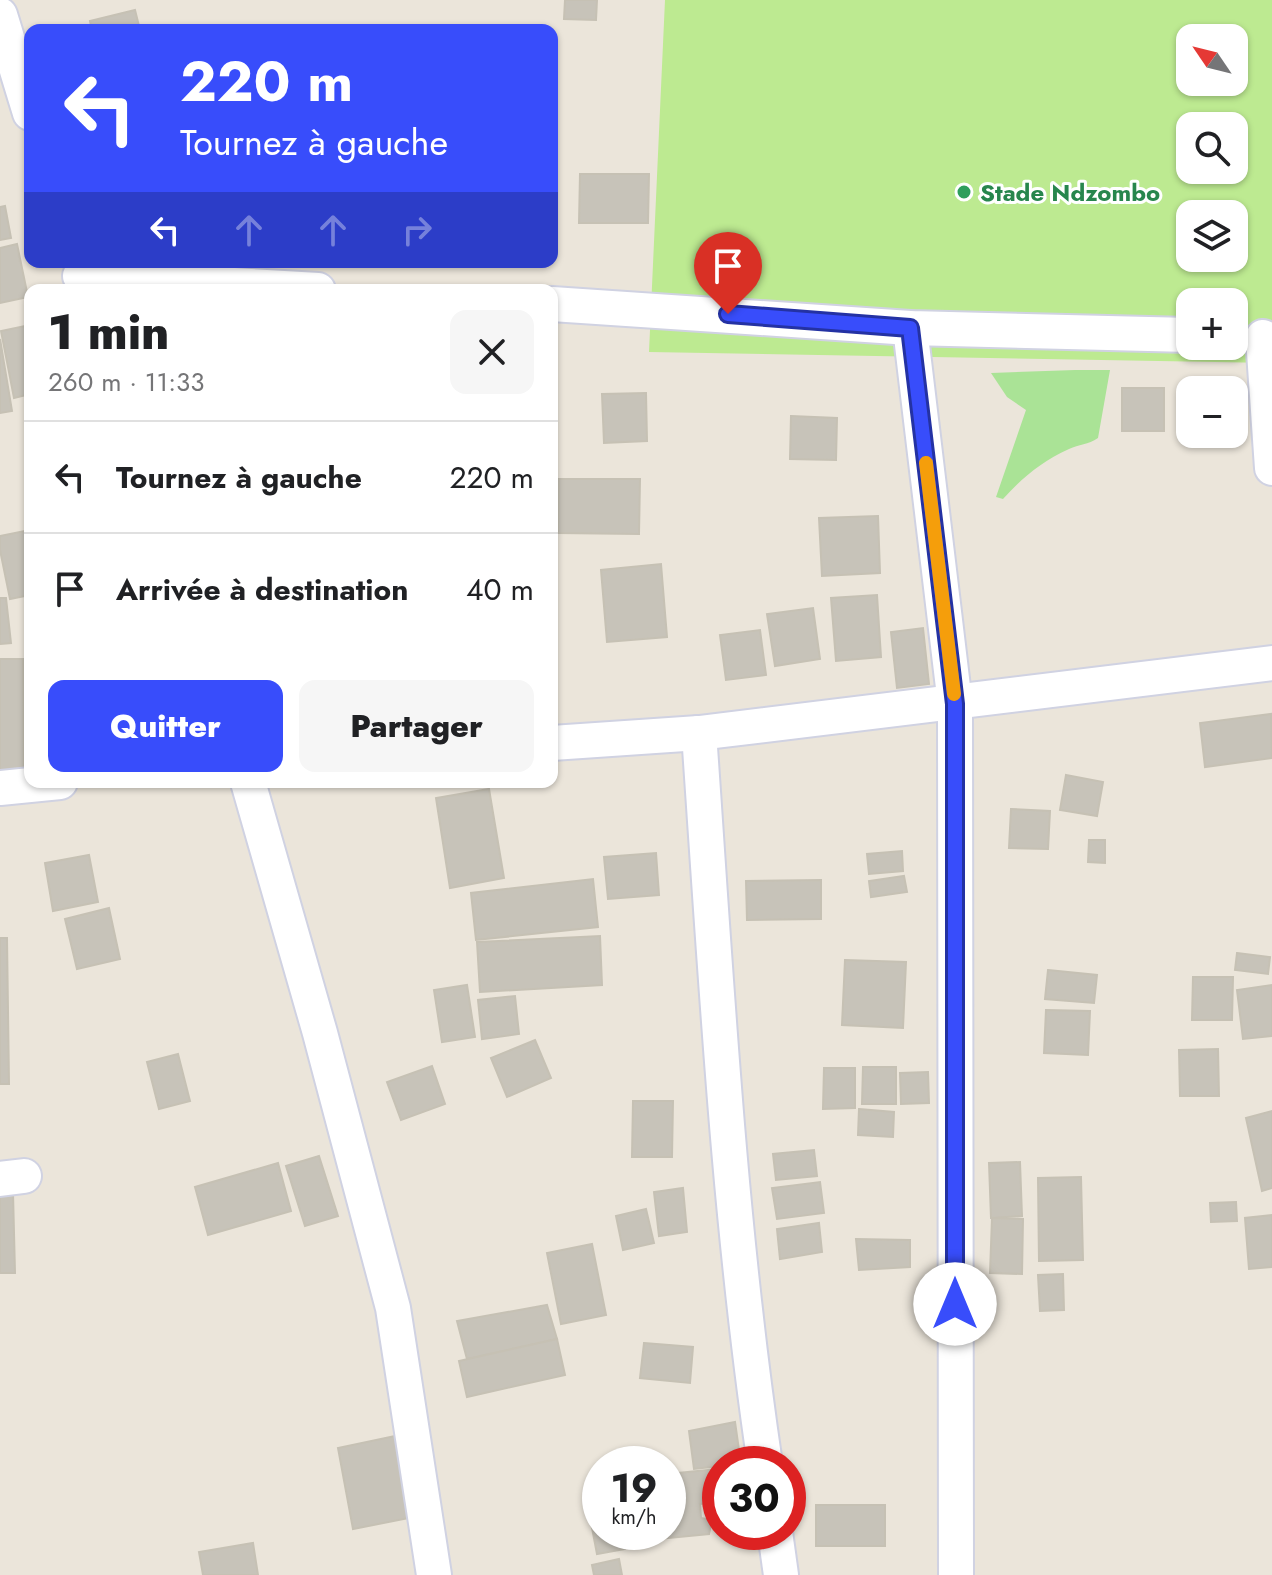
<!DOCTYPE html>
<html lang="fr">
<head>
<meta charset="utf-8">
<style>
  body { margin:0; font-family:Jost,sans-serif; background:#f6f6f6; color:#202124; height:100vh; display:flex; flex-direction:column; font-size:30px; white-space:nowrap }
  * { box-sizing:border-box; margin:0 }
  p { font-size:26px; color:#757577 }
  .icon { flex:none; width:44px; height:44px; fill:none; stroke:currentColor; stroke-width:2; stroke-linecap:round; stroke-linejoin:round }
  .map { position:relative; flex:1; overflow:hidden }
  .details { position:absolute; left:24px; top:284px; width:534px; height:504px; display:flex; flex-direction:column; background:#fff; border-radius:16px; box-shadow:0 2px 6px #0004 }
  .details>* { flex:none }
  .hud { position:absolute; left:24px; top:24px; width:534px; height:244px; border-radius:16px; box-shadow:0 2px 6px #0004; background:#384dfb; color:#fff; overflow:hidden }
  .needle { width:52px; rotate:305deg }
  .controls { position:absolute; left:1176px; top:24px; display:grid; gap:16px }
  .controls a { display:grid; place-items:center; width:72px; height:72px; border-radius:16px; background:#fff; box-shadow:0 2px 6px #0004; font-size:40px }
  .speed { position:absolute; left:582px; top:1446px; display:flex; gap:16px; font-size:40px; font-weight:700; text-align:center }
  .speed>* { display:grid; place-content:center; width:104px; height:104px; border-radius:50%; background:#fff; box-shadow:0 2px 6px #0004; line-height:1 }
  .speed small { font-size:20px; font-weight:400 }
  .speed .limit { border:12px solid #d22; background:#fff; color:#111 }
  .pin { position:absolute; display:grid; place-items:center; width:68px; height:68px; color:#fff; margin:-82px -34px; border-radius:50% 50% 50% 0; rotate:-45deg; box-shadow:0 0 8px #0007 }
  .pin .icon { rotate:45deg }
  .me { position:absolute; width:88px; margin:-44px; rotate:0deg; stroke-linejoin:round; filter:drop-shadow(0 0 6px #0008) }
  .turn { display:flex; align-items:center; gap:28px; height:168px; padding:0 24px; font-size:36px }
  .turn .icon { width:104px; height:104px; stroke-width:2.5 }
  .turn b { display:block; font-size:56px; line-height:68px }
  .lanes { display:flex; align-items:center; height:76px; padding:0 24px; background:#0003; justify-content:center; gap:40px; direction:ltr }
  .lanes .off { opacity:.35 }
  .round { display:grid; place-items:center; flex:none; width:84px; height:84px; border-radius:16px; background:#f6f6f6 }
  .overview { display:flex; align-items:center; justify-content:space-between; height:136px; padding:0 24px }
  h1 { font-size:48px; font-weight:800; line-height:60px }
  .primary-button { display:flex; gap:16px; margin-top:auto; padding:16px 24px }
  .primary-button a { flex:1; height:92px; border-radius:16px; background:#384dfb; color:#fff; font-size:32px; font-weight:800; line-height:92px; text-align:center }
  .primary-button a+a { background:#f6f6f6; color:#202124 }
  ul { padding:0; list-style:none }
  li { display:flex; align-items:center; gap:24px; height:112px; padding:0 24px; border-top:2px solid #e0e0e0 }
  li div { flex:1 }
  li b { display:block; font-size:30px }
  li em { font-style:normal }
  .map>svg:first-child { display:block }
  .green { fill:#aae396 }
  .pitch { fill:#bdea91; fill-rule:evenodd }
  .building { fill:#c7c3b9; stroke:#c6c1b4; stroke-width:2 }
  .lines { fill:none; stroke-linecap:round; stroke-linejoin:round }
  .minor-casing { stroke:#d0d2e2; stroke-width:38 }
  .minor { stroke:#fff; stroke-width:34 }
  .route-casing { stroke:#2432a3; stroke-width:20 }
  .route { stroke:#384dfb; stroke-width:14 }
  .slow { stroke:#f59e0b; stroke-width:14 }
  .leisure-dot { fill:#2e9e5b; stroke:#fff; stroke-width:3 }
  .labels { text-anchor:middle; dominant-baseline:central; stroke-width:6; stroke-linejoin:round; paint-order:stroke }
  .leisure-label { font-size:24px; font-weight:bold; fill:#27864d; stroke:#fff; text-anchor:start }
</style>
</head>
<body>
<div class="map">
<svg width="1272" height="1575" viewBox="0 0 1272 1575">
  <rect width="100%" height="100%" fill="#ebe5da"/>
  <!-- green -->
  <path class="green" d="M 1075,370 L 1110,370 L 1098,438 C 1088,445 1079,444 1069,449 C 1041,462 1023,477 1003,499 L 996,497 L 1026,410 L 1007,397 L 991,373 Z"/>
  <!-- pitch -->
  <path class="pitch" d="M 665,0 L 1272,0 L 1272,363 L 649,352 ZM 1190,38 L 1234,38 L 1234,82 L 1190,82 ZM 1190,126 L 1234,126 L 1234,170 L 1190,170 ZM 1190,214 L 1234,214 L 1234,258 L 1190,258 ZM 1190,302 L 1234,302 L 1234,346 L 1190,346 Z"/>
  <!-- building -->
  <g class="building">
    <path d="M 565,0 L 597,0 L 596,20 L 564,19 Z"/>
    <path d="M 135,10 L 140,30 L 92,30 L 90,21 Z"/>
    <path d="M 580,174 L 649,174 L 648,223 L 579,223 Z"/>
    <path d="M 5,206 L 11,238 L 0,240 L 0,207 Z"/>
    <path d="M 17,244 L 28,297 L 0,303 L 0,248 Z"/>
    <path d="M 30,325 L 30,394 L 14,398 L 1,331 Z"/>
    <path d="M 0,339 L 12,411 L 0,413 Z"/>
    <rect x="1122" y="388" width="42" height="43"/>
    <path d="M 646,393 L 647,441 L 604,443 L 602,394 Z"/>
    <path d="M 791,416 L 837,418 L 836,460 L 790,459 Z"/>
    <path d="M 559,479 L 640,479 L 639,534 L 558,533 Z"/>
    <path d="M 878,516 L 880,573 L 822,576 L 819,518 Z"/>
    <path d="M 30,530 L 30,595 L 10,599 L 0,550 L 0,536 Z"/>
    <path d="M 661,564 L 667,637 L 607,642 L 601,570 Z"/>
    <path d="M 877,595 L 881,657 L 836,661 L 831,598 Z"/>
    <path d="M 0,598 L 6,598 L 11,643 L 0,644 Z"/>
    <path d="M 813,608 L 820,659 L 775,666 L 767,614 Z"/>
    <path d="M 923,628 L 929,684 L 897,688 L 891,632 Z"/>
    <path d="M 760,630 L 766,675 L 726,680 L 720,635 Z"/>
    <path d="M 0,659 L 23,659 L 24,772 L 0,772 Z"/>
    <path d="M 1271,714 L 1272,758 L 1205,767 L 1200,723 Z"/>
    <path d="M 1066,775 L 1103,782 L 1097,816 L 1060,810 Z"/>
    <path d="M 489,789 L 504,878 L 450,888 L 436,798 Z"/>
    <path d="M 1011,809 L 1050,811 L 1048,849 L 1009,848 Z"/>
    <path d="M 1089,840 L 1105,840 L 1105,863 L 1088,862 Z"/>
    <path d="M 902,851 L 903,871 L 869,874 L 867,854 Z"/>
    <path d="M 656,853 L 659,895 L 608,899 L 604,857 Z"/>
    <path d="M 89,855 L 98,902 L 53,911 L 45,863 Z"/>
    <path d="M 904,876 L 907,892 L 871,897 L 869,881 Z"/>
    <path d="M 593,879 L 598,927 L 476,940 L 471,893 Z"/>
    <path d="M 821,880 L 821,919 L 747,920 L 746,881 Z"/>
    <path d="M 109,908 L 120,959 L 77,969 L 65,919 Z"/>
    <path d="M 600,936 L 602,985 L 480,992 L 477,942 Z"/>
    <path d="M 0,938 L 7,938 L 9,1084 L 0,1084 Z"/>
    <path d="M 1237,953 L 1270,957 L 1268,974 L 1235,970 Z"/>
    <path d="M 845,960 L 906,962 L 903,1028 L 842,1025 Z"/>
    <path d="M 1048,970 L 1097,975 L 1094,1003 L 1045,999 Z"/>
    <path d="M 1193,977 L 1233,977 L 1232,1020 L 1192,1020 Z"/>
    <path d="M 467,985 L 475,1037 L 442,1042 L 434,990 Z"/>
    <path d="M 1272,985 L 1272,1036 L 1243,1039 L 1237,990 Z"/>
    <path d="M 515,996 L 519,1034 L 482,1039 L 478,1000 Z"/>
    <path d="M 1046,1010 L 1090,1011 L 1088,1055 L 1044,1053 Z"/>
    <path d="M 535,1040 L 551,1078 L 507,1097 L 491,1058 Z"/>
    <path d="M 1218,1049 L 1219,1096 L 1180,1096 L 1179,1050 Z"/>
    <path d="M 178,1054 L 190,1101 L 159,1109 L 147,1062 Z"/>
    <path d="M 432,1066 L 445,1104 L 401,1120 L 387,1082 Z"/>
    <path d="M 863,1067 L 896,1067 L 896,1104 L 862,1104 Z"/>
    <path d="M 824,1068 L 855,1068 L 855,1108 L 823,1109 Z"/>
    <path d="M 928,1072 L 929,1103 L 901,1104 L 900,1073 Z"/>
    <path d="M 633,1101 L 673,1101 L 672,1157 L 632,1157 Z"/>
    <path d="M 859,1109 L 894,1112 L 893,1137 L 858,1135 Z"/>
    <path d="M 1272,1111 L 1272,1188 L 1262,1191 L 1246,1118 Z"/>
    <path d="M 814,1150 L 817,1176 L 776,1180 L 773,1154 Z"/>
    <path d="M 319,1156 L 338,1216 L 305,1226 L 286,1166 Z"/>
    <path d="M 1020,1162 L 1022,1216 L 991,1218 L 989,1163 Z"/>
    <path d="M 278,1163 L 291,1211 L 208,1235 L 195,1187 Z"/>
    <path d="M 1081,1177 L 1083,1260 L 1039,1261 L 1038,1178 Z"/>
    <path d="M 820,1182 L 824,1213 L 777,1219 L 772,1188 Z"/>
    <path d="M 683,1188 L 687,1232 L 659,1236 L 654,1192 Z"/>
    <path d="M 0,1193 L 13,1193 L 15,1273 L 0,1273 Z"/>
    <path d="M 1236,1202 L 1237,1221 L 1211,1222 L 1210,1203 Z"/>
    <path d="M 646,1209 L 654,1243 L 623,1250 L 616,1216 Z"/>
    <path d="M 1272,1215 L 1272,1267 L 1249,1269 L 1245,1218 Z"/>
    <path d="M 992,1218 L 1023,1219 L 1022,1274 L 990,1273 Z"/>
    <path d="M 819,1223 L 822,1252 L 780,1259 L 777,1229 Z"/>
    <path d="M 856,1239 L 910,1240 L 910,1267 L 859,1270 Z"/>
    <path d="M 592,1244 L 606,1315 L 561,1324 L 547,1253 Z"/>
    <path d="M 1063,1274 L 1064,1310 L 1040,1311 L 1038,1275 Z"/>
    <path d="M 547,1305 L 557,1339 L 467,1359 L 457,1321 Z"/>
    <path d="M 557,1339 L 565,1375 L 467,1397 L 459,1361 Z"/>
    <path d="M 644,1343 L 693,1347 L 690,1383 L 640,1378 Z"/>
    <path d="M 735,1422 L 741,1464 L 720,1464 L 720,1466 L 694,1469 L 689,1431 Z"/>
    <path d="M 400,1435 L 414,1517 L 353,1529 L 338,1448 Z"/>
    <path d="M 717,1469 L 720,1502 L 700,1504 L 701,1518 L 712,1520 L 709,1534 L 659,1539 L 659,1532 L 668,1532 L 668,1474 Z"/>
    <rect x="816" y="1505" width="69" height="41"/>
    <path d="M 600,1510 L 600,1532 L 622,1532 L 625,1549 L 597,1554 L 589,1512 Z"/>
    <path d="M 253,1543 L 258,1575 L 203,1575 L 199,1552 Z"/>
    <path d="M 619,1559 L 622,1575 L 594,1575 L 592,1565 Z"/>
  </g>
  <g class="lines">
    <!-- minor casing -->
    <g class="minor-casing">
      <g id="minor">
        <path d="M 0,15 L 30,113"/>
        <path d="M 80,276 L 318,290"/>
        <path d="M 552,304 L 910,328 L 1190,335"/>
        <path d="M 910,328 L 955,704 L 956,1575"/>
        <path d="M 1263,337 L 1272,468"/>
        <path d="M 699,733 C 716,977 729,1222 765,1464"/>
        <path d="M 552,743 L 699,733 L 1272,663"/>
        <path d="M 248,782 L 320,1033 L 393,1308 L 434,1575"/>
        <path d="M 0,788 L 60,782"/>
        <path d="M 0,1179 L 24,1176"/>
        <path d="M 775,1532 L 781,1575"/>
      </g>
    </g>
    <!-- minor -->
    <use href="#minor" class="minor"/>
  </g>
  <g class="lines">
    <!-- route casing -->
    <g class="route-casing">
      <path id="route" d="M 728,314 L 910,328 L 955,704 L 955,1304"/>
    </g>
    <!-- route -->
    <use href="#route" class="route"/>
    <!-- slow -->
    <path class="slow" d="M 926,463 L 954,694"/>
  </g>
  <!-- markers -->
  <circle class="leisure-dot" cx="964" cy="192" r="8"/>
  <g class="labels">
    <!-- leisure labels -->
    <g class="leisure-label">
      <text x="980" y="192">Stade Ndzombo</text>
    </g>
  </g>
</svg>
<div class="controls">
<a><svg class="needle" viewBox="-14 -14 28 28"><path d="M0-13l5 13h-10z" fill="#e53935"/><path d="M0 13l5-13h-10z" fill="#757577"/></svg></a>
<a><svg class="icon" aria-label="search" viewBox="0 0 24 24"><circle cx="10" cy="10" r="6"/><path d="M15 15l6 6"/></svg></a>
<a><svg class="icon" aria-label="layers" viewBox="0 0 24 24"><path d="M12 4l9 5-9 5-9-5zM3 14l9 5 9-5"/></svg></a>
<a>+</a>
<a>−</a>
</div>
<div class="speed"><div>19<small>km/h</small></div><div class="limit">30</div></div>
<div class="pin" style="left:728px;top:314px;background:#d93025"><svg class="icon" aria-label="arrive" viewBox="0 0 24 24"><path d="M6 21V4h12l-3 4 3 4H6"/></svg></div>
<svg class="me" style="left:955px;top:1304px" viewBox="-20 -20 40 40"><circle r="19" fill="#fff"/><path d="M0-13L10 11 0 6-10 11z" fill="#384dfb"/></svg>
<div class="hud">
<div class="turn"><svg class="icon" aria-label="left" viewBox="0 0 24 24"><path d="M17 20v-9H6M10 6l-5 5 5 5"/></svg><div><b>220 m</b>Tournez à gauche</div></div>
<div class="lanes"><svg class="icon" aria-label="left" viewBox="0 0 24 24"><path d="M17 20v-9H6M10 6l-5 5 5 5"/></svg><svg class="icon off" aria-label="ahead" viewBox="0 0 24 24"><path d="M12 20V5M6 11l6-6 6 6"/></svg><svg class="icon off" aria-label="ahead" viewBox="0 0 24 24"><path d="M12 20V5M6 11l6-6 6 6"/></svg><svg class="icon off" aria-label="right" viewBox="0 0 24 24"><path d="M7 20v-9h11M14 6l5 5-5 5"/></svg></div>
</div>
<section class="details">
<div class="overview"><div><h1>1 min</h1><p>260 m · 11:33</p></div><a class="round"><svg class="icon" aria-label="close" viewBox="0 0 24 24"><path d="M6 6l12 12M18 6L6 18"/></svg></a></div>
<ul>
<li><svg class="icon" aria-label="left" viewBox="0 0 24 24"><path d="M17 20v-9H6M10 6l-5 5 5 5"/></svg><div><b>Tournez à gauche</b></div><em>220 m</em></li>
<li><svg class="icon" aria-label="arrive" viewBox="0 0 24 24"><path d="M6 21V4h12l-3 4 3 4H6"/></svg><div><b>Arrivée à destination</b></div><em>40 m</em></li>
</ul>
<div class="primary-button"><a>Quitter</a><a>Partager</a></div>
</section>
</div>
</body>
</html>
